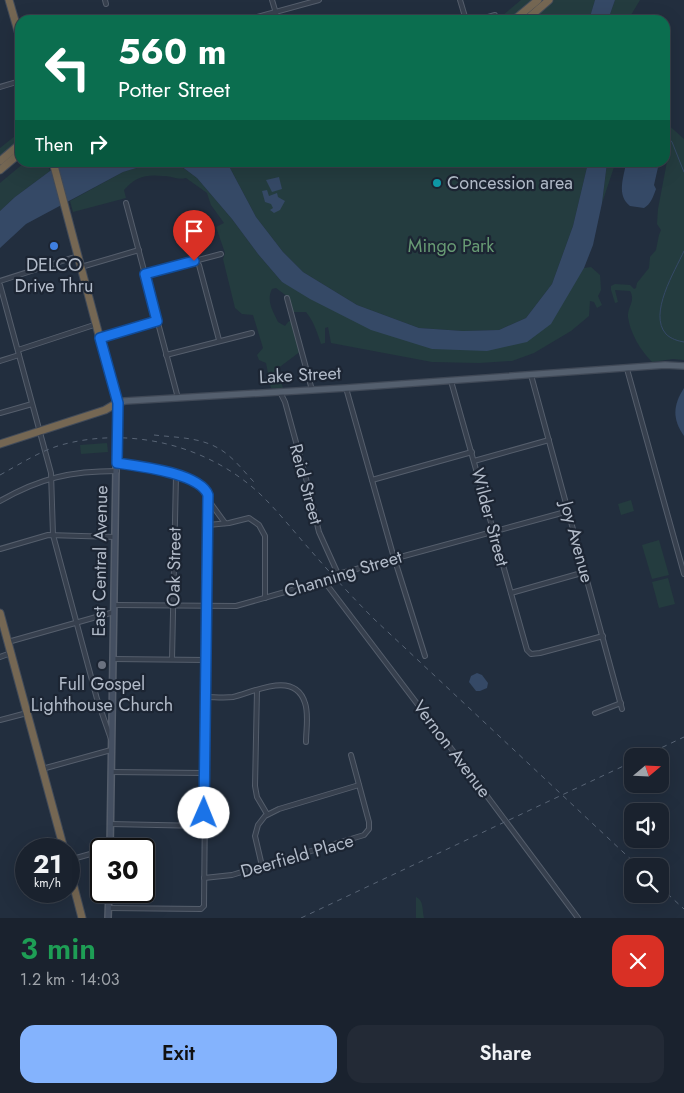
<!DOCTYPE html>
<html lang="en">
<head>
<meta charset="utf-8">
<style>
  body { margin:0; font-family:Jost,sans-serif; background:#232a36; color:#f1f3f6; height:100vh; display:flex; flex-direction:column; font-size:19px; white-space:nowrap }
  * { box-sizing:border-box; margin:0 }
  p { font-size:16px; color:#9fa4aa }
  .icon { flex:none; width:28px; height:28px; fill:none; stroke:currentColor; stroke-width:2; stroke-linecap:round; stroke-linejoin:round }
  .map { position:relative; height:918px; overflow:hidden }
  .panel { display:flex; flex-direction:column; background:#1a222e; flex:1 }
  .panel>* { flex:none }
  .hud { position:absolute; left:15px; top:15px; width:655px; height:152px; border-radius:15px; box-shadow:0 5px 20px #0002,0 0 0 1px #383f4a; background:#0b6e4f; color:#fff; overflow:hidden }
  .needle { width:32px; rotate:71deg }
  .fabs { position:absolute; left:624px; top:748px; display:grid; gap:10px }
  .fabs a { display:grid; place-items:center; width:45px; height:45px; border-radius:10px; background:#1a222e; box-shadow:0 5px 20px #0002,0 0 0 1px #383f4a; font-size:25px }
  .speed { position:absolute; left:15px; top:838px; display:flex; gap:10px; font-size:25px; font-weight:700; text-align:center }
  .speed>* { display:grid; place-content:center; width:65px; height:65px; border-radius:50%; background:#1a222e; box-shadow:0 5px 20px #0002,0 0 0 1px #383f4a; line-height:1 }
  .speed small { font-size:12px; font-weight:400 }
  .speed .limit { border:2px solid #111; border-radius:8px; background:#fff; color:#111 }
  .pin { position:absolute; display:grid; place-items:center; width:42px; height:42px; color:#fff; margin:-51px -21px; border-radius:50% 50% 50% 0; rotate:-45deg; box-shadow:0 0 5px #0007 }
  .pin .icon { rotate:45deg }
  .me { position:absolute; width:55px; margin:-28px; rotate:1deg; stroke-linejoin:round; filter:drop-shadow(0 0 4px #0008) }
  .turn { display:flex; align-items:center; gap:18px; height:105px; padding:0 20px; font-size:22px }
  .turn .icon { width:65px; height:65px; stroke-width:2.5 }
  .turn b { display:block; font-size:35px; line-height:42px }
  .then { display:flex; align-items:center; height:48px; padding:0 20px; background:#0003; gap:10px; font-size:19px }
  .round { display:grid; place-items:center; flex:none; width:52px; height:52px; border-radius:15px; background:#232a36 }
  .headline { display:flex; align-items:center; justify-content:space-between; height:85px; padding:0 20px }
  h1 { font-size:30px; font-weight:600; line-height:38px; color:#1e9e55 }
  .button { display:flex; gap:10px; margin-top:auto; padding:10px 20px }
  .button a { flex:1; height:58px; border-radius:15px; background:#84b3fd; color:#111; font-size:20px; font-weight:600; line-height:58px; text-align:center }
  .button a+a { background:#232a36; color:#f1f3f6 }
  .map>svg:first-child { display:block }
  .green { fill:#243c3f }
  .water { fill:#354966 }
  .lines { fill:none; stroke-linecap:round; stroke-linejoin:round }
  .stream { stroke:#354966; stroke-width:1 }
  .street-casing { stroke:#555e6c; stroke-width:6 }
  .secondary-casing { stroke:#555e6c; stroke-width:8 }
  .primary-casing { stroke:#404957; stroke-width:8 }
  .highway-casing { stroke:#424b59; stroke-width:9 }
  .street { stroke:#37404e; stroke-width:4 }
  .secondary { stroke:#444f61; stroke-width:5 }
  .primary { stroke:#545f6e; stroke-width:5.5 }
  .highway { stroke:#756753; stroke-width:7 }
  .rail { stroke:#586475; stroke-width:1; stroke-dasharray:5 5; stroke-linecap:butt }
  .route-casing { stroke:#114b97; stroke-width:12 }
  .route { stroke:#1a73e8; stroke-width:9 }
  .culture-dot { fill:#0f9aa8; stroke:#1c2533; stroke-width:2 }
  .shop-dot { fill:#3f7fe0; stroke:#1c2533; stroke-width:2 }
  .worship-dot { fill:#6b7280; stroke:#1c2533; stroke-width:2 }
  .labels { text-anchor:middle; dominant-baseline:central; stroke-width:4.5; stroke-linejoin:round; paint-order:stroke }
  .poi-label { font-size:18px; fill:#b2bbc9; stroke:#1c2533 }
  .park-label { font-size:18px; fill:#689b74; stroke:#1c2533 }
  .street-label { font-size:18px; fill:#b2bbc9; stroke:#1c2533 }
</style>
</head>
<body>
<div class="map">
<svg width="684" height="918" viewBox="0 0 684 918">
  <rect width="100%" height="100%" fill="#222e3e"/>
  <!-- green -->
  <g class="green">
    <path d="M 521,0 L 532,0 L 509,20 L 497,20 Z"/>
    <path d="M 554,0 L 595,0 L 589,20 L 531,20 Z"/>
    <path d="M 615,0 L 640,0 L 628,20 L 608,20 Z"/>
    <path d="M 665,122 L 684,139 L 684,360 L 673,359 L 652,362 C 641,351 630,333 628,317 C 627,308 636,301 630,291 L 615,290 L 618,302 L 615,303 L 611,290 L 611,286 L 615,284 L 630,285 L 634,289 L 636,288 L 637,283 L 649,268 L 650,257 L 656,250 L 659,235 L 661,230 L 657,224 L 658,209 L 669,151 L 665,138 Z"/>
    <path d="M 20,132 L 20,142 L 0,159 L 0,148 Z"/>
    <path d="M 24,163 L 47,163 L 50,171 L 15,197 L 0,211 L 0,183 Z"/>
    <path d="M 169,163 L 181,166 L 197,178 L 232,219 L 258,254 L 282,282 L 487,351 L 576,280 L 584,268 L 591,267 L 600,275 L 601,290 L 598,296 L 602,305 L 597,308 L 594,302 L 590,301 L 589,316 L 571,331 L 534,353 L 512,361 L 479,363 L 432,362 L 331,343 L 328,327 L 325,328 L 325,343 L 321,344 C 317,332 314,322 306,312 L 292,312 L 288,297 L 276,288 L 272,289 C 266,301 273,311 278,322 L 285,326 L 288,322 L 292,320 L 301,351 L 277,369 L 283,388 L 271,388 L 266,363 L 259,360 L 257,355 L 263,348 L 253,315 L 242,314 L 235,308 L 223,259 L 225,253 L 216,227 L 224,223 L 211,205 L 207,193 L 186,178 C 176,180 173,176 163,176 C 146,174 135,177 124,190 L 126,198 L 73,212 L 70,201 L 123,172 L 143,166 Z"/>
    <path d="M 223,163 L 588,163 L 573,226 L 552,284 L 526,318 L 499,330 L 463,331 L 419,328 L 357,305 L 303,272 L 283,252 L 256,217 L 230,168 Z"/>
    <path d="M 607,163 L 614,163 L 614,167 L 602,203 Z"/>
    <path d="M 107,443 L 108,452 L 81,454 L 80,445 Z"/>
    <path d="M 631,500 L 634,511 L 621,515 L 618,504 Z"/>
    <path d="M 659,540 L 669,575 L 652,579 L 642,545 Z"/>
    <path d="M 668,578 L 675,604 L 659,608 L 652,582 Z"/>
    <path d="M 416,897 C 424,900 422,910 424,918 L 416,918 Z"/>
  </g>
  <!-- water -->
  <g class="water">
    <path d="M 595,0 L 615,0 L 608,20 L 589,20 Z"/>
    <path d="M 72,162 L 223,163 L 230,168 L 256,217 L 283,252 L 303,272 L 357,305 L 419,328 L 463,331 L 499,330 L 526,318 L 552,284 L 573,226 L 588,163 L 607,163 L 602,203 L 593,245 L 584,268 L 551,324 L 527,342 L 487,351 L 432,349 L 371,330 L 310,299 L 282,282 L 258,254 L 232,219 L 197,178 L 181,166 L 169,163 L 143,166 L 123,172 L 26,224 L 0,248 L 0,211 L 15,197 L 50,171 Z"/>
    <path d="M 626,163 L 659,163 L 654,185 L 656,189 C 653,197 651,204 644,208 L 630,206 C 616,195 624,177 626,163 Z"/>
    <path d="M 279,177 L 282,189 L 272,192 L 266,180 Z"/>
    <path d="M 267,190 L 269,196 L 277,193 L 278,197 L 285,201 L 280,210 L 274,213 L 270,210 L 273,208 L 271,204 L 265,202 L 262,191 Z"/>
    <path d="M 684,388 L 684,436 C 672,419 673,405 684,388 Z"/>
    <path d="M 477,673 L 482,675 L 488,683 L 487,688 L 480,691 L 476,691 L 469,682 L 471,676 Z"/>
  </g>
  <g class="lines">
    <!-- stream -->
    <g class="stream">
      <path d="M 665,134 L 672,142 L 684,172"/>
      <path d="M 684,251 C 675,271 648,314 666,334 C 671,339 678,341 684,342"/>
    </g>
    <!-- street casing -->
    <g class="street-casing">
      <g id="street">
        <path d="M 105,0 L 106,4"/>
        <path d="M 272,0 L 278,20"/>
        <path d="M 460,0 L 466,20"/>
        <path d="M 246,20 L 319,0"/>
        <path d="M 478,20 L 495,15"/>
        <path d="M 0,87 L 20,81"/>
        <path d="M 126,203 L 178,398"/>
        <path d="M 194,261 L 199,265 L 219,340"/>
        <path d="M 81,267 L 139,250"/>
        <path d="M 145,274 L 221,254"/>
        <path d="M 0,281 L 78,256"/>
        <path d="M 0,285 L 51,473 L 53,535 L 97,699 L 111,739"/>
        <path d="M 287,298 L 312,390"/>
        <path d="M 101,338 L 157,321"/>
        <path d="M 18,350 L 97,324"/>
        <path d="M 166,355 L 252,333"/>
        <path d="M 0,361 L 19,355"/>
        <path d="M 627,369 L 684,574"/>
        <path d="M 531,375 L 622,709"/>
        <path d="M 451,381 L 527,650 L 531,654 L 540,653 L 603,636"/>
        <path d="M 346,388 L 392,551 L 425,656"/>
        <path d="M 280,392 L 285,402 L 308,486 L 319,532 L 338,574"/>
        <path d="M 0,413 L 32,404"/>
        <path d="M 474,461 L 549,440"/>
        <path d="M 372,480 L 472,452"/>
        <path d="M 0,501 C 40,478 71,471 117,471"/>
        <path d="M 209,501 L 225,523"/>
        <path d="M 208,525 L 229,523 L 249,518 L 259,525 L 265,536 L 265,598"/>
        <path d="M 0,549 L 48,535 L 115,537"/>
        <path d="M 324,581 L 472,776 L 578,918"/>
        <path d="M 511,593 L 585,572"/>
        <path d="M 114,605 L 236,606 L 320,582 L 338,574 L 569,511"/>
        <path d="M 8,642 L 114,612"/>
        <path d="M 0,657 L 11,653"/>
        <path d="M 113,659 L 206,660"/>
        <path d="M 172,659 L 176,475"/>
        <path d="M 257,690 L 255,786 L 257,797 L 267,814"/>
        <path d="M 205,697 C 214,697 224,698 233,697 C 254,692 295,670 305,703 C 309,714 306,730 306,742"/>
        <path d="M 595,713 L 621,703"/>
        <path d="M 0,720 L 27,713"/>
        <path d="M 42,769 L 111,750"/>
        <path d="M 111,772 L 204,773"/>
        <path d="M 110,824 L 204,826"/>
        <path d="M 69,860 L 101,851"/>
        <path d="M 262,866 L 255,836 L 258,825 L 265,816 L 279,809 L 359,785"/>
        <path d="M 204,878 L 232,875 L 364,835 L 369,829 L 369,822 L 351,755"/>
        <path d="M 108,908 L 201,909 L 204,906 L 208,495 C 200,473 138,466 117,463"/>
      </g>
    </g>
    <!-- secondary casing -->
    <g class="secondary-casing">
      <g id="secondary">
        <path d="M 110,849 L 117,403"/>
        <path d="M 108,918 L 109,891"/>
      </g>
    </g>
    <!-- primary casing -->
    <g class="primary-casing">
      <path id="primary" d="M 117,403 L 125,401 L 346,388 L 665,365 L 684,366"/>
    </g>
    <!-- highway casing -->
    <g class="highway-casing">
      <g id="highway">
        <path d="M 9,0 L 20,38"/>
        <path d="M 514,20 L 538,0"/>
        <path d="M 526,20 L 549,0"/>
        <path d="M 0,161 L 20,144"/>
        <path d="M 0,170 L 20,153"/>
        <path d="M 0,444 L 105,410 L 117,403 L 53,162"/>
        <path d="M 0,613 L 64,849"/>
        <path d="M 69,868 L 82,918"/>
      </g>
    </g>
    <!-- street -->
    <use href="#street" class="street"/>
    <!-- secondary -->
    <use href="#secondary" class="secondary"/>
    <!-- primary -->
    <use href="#primary" class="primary"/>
    <!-- highway -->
    <use href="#highway" class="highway"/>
    <!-- rail -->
    <g class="rail">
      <path d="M 154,435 C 180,438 207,437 228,455 C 238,463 246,474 255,483"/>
      <path d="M 0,475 C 20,464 40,451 61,445 C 130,426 207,445 259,493 C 278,511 295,533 312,552 C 332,575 353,598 374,619 L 638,866"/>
      <path d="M 644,756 L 684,737"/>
      <path d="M 660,887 L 684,909"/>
      <path d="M 301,918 L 632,762"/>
    </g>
  </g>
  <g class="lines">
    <!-- route casing -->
    <g class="route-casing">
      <path id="route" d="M 194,261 L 145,274 L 157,321 L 100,338 L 118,403 L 117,463 C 138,466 200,473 208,495 L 204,813"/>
    </g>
    <!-- route -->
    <use href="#route" class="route"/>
  </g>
  <!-- markers -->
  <circle class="culture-dot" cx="437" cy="183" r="5"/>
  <circle class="shop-dot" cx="54" cy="246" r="5"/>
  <circle class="worship-dot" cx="102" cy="665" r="5"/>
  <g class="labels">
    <!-- poi labels -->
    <g class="poi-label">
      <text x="447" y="183" text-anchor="start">Concession area</text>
      <text x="54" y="265">DELCO<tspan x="54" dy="21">Drive Thru</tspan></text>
      <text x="102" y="684">Full Gospel<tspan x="102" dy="21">Lighthouse Church</tspan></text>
    </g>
    <!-- park labels -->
    <g class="park-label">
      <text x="451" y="246">Mingo Park</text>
    </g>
    <!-- street labels -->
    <g class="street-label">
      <text transform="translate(300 375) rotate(-3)">Lake Street</text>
      <text transform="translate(306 484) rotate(75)">Reid Street</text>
      <text transform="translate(490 517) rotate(75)">Wilder Street</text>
      <text transform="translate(577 542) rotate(75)">Joy Avenue</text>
      <text transform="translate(100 561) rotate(-89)">East Central Avenue</text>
      <text transform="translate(174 567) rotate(-89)">Oak Street</text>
      <text transform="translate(343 574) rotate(-17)">Channing Street</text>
      <text transform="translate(452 749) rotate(53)">Vernon Avenue</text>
      <text transform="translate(297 856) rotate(-16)">Deerfield Place</text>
    </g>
  </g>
</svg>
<div class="fabs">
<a><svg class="needle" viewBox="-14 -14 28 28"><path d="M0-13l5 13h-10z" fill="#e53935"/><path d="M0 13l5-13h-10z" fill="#9fa4aa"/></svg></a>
<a><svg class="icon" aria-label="sound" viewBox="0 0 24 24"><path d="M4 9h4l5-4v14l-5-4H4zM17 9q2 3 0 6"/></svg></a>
<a><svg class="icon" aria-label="search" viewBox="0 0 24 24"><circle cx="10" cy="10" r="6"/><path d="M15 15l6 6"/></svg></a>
</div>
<div class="speed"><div>21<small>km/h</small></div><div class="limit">30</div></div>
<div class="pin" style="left:194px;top:261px;background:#d93025"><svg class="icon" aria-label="arrive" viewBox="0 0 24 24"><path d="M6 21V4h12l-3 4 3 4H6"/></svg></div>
<svg class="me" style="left:204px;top:813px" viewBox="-20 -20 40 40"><circle r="19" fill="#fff"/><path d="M0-13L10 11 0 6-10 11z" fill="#1a73e8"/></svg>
<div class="hud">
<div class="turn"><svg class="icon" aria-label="left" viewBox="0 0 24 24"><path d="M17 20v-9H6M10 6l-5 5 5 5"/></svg><div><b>560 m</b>Potter Street</div></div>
<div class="then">Then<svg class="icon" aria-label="right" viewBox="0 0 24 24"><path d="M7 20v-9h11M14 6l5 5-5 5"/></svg></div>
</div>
</div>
<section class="panel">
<div class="headline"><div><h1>3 min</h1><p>1.2 km · 14:03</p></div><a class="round" style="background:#d93025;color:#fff"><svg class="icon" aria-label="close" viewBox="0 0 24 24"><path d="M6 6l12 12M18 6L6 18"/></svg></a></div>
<div class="button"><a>Exit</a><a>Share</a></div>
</section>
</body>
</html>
